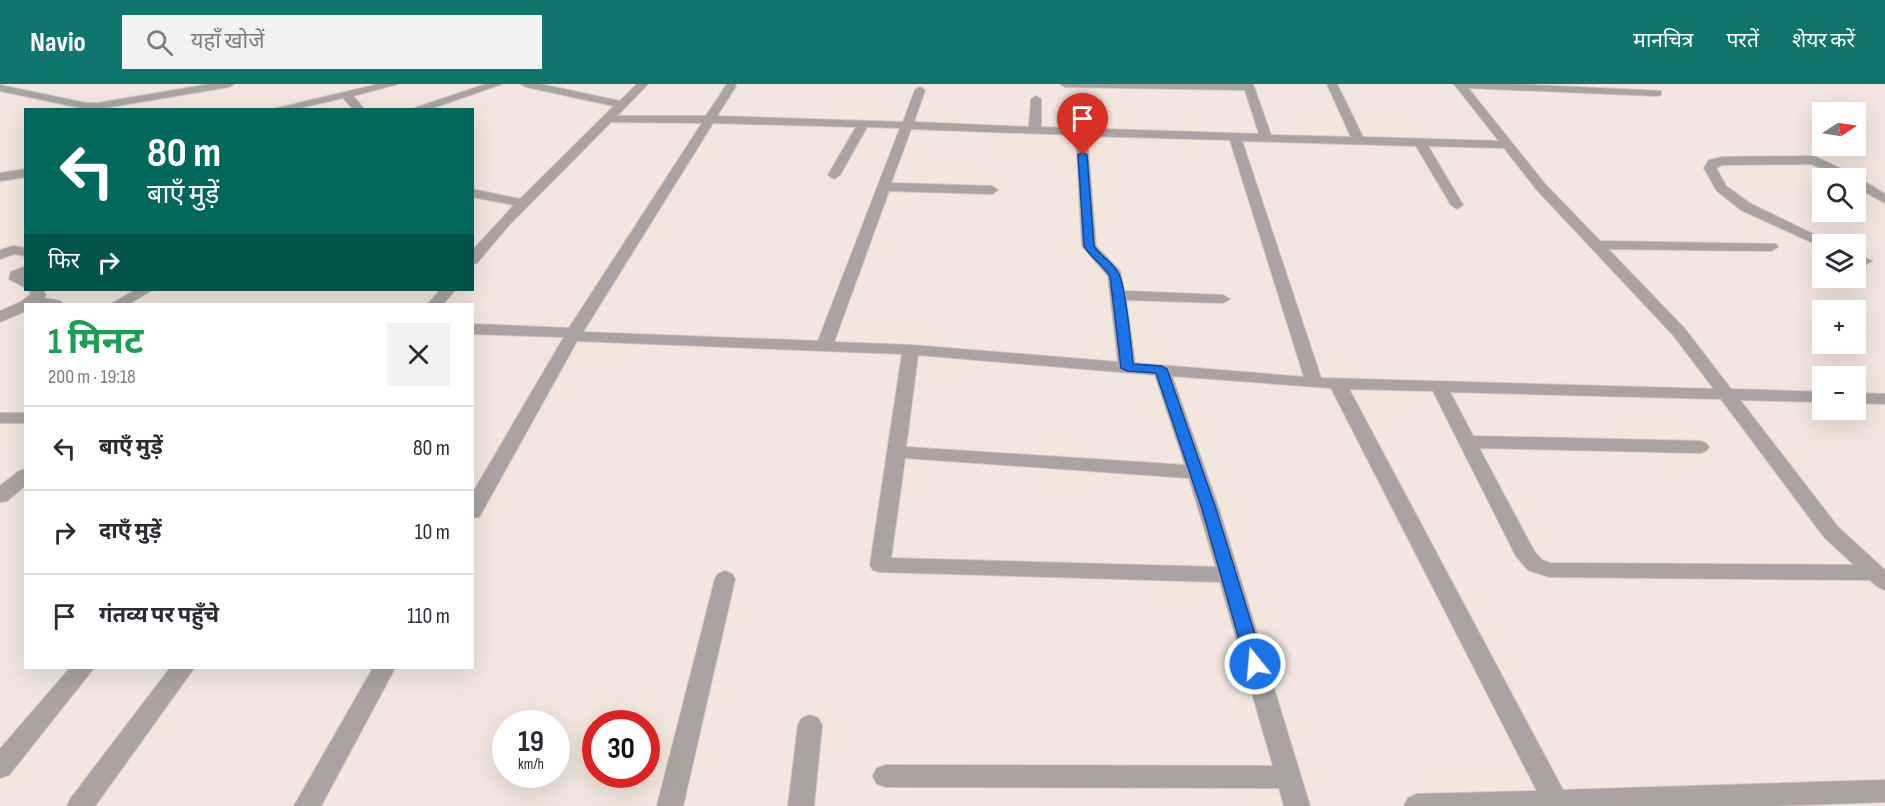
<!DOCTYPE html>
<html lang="hi">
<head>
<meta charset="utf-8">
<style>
  body { margin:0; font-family:"Sofia Sans Condensed","Noto Sans Devanagari",sans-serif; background:#f2f2f3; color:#2b2b33; height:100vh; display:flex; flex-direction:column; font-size:22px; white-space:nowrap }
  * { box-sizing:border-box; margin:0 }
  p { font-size:20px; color:#7c7c81 }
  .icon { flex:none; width:33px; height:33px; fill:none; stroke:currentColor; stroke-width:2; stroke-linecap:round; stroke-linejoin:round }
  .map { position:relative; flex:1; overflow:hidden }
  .side { position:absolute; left:24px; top:219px; width:450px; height:366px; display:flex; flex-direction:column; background:#fff; border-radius:0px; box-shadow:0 6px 24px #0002 }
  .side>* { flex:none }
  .guide { position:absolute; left:24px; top:24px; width:450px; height:183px; border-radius:0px; box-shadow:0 6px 24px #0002; background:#00695c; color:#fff; overflow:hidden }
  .needle { width:39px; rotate:78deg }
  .fabs { position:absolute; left:1812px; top:18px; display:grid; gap:12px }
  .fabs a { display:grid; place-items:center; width:54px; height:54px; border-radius:0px; background:#fff; box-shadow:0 6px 24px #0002; font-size:30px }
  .speed { position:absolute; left:492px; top:626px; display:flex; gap:12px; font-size:30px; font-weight:700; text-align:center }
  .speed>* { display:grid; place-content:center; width:78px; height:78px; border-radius:50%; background:#fff; box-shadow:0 6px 24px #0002; line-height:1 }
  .speed small { font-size:15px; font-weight:400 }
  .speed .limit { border:9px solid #d22; background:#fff; color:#111 }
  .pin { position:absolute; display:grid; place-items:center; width:51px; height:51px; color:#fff; margin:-62px -26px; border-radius:50% 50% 50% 0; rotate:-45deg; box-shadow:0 0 6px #0007 }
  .pin .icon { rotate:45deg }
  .me { position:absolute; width:66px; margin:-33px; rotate:343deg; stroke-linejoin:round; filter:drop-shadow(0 0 4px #0008) }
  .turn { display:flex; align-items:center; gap:21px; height:126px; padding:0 24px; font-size:27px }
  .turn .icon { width:78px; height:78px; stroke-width:2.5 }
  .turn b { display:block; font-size:42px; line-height:51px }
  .then { display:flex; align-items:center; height:57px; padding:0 24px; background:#0003; gap:12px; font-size:22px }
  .round { display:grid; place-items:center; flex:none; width:63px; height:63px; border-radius:0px; background:#f2f2f3 }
  .head { display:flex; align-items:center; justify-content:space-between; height:102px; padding:0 24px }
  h1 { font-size:36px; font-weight:700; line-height:45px; color:#1e9e55 }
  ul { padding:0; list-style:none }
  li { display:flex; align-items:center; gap:18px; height:84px; padding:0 24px; border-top:2px solid #e1e1e2 }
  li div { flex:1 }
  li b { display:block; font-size:22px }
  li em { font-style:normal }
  header { display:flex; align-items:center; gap:36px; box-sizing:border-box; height:84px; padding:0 30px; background:#0f766e; color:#fff }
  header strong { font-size:28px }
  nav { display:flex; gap:33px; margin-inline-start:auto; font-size:21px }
  .search { width:420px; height:54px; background:#f2f2f3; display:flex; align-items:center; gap:15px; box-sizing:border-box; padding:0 21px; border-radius:0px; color:#7c7c81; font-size:22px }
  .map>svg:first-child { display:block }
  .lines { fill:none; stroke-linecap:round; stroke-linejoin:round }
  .street-casing { stroke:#cec4bd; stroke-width:2 }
  .street { fill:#a9a3a1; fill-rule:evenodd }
  .route { fill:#1a73e8; stroke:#114b97; stroke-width:1.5 }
</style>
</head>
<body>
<header>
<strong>Navio</strong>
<div class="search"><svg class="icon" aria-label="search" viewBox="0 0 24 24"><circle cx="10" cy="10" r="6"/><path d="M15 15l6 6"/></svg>यहाँ खोजें</div>
<nav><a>मानचित्र</a><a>परतें</a><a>शेयर करें</a></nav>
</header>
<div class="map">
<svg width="1885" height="722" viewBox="0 0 1885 722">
  <rect width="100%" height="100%" fill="#f2e6de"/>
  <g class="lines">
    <!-- street casing -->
    <g class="street-casing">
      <g id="street">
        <path d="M 210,0 L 234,0 L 229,3 L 98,25 L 86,25 L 0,7 L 0,1 L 86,19 L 98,19 Z"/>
        <path d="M 379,0 L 398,0 L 353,12 L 365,26 L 354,26 L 343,14 L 291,26 L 269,26 Z"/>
        <path d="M 486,0 L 502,0 L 427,26 L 409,26 Z"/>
        <path d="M 521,0 L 540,0 L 620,17 L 637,0 L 648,0 L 617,32 L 706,32 L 727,0 L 735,0 L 736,2 L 717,32 L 903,38 L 915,6 L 920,3 L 925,6 L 914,38 L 1029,43 L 1031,15 L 1036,12 L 1041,15 L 1041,43 L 1259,50 L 1245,6 L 1065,3 L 1060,0 L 1253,0 L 1271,51 L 1351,53 L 1327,0 L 1337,0 L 1363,53 L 1499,57 L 1454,0 L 1512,0 L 1661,7 L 1661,11 L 1657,12 L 1468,4 L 1545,100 L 1600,157 L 1776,160 L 1778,163 L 1771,167 L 1608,165 L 1685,245 L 1731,305 L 1822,308 L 1822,318 L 1740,316 L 1838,443 L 1885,486 L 1885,506 L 1878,503 L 1870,496 L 1549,493 L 1528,486 L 1516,472 L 1433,307 L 1349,305 L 1563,706 L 1885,696 L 1885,718 L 1770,722 L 1404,722 L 1408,714 L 1417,710 L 1537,707 L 1331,304 L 1172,292 L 1219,425 L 1310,722 L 1284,722 L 1279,704 L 886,703 L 877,700 L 873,692 L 877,684 L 886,681 L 1273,682 L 1220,498 L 880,488 L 873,486 L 870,481 L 902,270 L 577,257 L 482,428 L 479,433 L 472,434 L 472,410 L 564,253 L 472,250 L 472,240 L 569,244 L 702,39 L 611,38 L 509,141 L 477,179 L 472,180 L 472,167 L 514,121 L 472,113 L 472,105 L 520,115 L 614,22 L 526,3 ZM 713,39 L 856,43 L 828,91 L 834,95 L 840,91 L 867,43 L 900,44 L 818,257 L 583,248 ZM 911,45 L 1076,51 L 1082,162 L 1108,192 L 1118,278 L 911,261 L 834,258 L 889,107 L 992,110 L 998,106 L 992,102 L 891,99 ZM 1087,52 L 1230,56 L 1304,293 L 1135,279 L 1126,216 L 1223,219 L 1230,215 L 1223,211 L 1124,207 L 1120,187 L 1096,162 ZM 1242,57 L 1416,62 L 1451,121 L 1457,125 L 1463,121 L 1428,62 L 1504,64 L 1537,106 L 1673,251 L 1714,305 L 1321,294 ZM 918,271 L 1155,291 L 1185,381 L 906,363 ZM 1450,308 L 1721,315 L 1824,453 L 1854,481 L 1550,479 L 1542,476 L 1534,467 L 1479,364 L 1700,369 L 1706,367 L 1709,363 L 1706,359 L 1700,357 L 1473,352 ZM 905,374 L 1189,394 L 1216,483 L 891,474 Z"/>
        <path d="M 1814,72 L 1854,91 L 1885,110 L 1885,119 L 1856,103 L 1856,94 L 1841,94 L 1812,80 L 1722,81 L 1716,84 L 1726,102 L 1751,120 L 1834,160 L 1822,160 L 1822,163 L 1741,126 L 1717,107 L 1704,84 L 1709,76 L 1722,73 Z"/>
        <path d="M 26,85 L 26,93 L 0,97 L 0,89 Z"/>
        <path d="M 13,162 L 26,164 L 26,172 L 14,170 L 0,175 L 0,166 Z"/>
        <path d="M 1856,169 L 1872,177 L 1865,181 L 1856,178 Z"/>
        <path d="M 26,182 L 26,192 L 23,193 L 26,194 L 26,204 L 9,195 L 11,188 Z"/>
        <path d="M 29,206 L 43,206 L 46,211 L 44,214 L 60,217 L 63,220 L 26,220 L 26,227 L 0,238 L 0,227 L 21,218 L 31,210 Z"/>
        <path d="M 135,206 L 152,206 L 129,220 L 111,220 Z"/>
        <path d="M 440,206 L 455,206 L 443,220 L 428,220 Z"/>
        <path d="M 1856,309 L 1885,310 L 1885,320 L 1856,319 Z"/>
        <rect x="0" y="329" width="26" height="10"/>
        <path d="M 26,385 L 26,401 L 7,417 L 0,418 L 0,402 L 19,387 Z"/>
        <path d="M 725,487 L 732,490 L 735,495 L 683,722 L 657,722 L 715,495 L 718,490 Z"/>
        <path d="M 70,584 L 94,584 L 9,691 L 0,694 L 0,665 Z"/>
        <path d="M 170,584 L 194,584 L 95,722 L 67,722 L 71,714 Z"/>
        <path d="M 373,584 L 395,584 L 321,722 L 294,722 Z"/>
        <path d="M 810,631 L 818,634 L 822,641 L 814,722 L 788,722 L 798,641 L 802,634 Z"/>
      </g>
    </g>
    <!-- street -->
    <use href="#street" class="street"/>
  </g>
  <!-- route -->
  <path class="route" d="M 1083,68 L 1087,71 L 1094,162 C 1101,173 1113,178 1119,190 C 1126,203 1131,262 1133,280 L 1161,282 L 1167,285 L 1216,425 L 1264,580 L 1261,585 L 1255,587 L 1249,585 L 1246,580 L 1202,425 L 1156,289 L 1127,287 L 1121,284 L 1110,192 C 1102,180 1091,174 1084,162 L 1078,71 Z"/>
</svg>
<div class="fabs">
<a><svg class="needle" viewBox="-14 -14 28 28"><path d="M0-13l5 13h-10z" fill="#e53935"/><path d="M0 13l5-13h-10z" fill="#7c7c81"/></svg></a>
<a><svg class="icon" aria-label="search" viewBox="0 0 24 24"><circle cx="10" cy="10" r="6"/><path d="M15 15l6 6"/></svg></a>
<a><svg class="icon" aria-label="layers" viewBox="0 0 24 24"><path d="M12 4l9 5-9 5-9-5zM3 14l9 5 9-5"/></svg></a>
<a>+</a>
<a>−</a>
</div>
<div class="speed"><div>19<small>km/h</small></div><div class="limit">30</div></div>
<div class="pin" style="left:1083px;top:71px;background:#d93025"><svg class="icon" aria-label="arrive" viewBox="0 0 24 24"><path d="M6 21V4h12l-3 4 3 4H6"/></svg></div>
<svg class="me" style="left:1255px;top:580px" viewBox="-20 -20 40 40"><circle r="17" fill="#1a73e8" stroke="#fff" stroke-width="3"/><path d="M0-11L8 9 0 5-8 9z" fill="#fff"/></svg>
<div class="guide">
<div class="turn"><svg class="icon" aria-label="left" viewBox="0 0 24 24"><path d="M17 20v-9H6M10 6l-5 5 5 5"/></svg><div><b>80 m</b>बाएँ मुड़ें</div></div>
<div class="then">फिर<svg class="icon" aria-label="right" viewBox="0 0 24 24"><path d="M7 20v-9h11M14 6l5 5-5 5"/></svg></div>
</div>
<section class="side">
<div class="head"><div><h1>1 मिनट</h1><p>200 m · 19:18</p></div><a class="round"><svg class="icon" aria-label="close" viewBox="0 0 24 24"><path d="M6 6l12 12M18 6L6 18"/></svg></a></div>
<ul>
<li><svg class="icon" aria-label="left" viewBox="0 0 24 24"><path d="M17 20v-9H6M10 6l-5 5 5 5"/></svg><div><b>बाएँ मुड़ें</b></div><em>80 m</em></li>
<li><svg class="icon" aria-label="right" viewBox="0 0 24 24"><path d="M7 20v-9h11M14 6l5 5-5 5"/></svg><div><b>दाएँ मुड़ें</b></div><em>10 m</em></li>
<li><svg class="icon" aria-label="arrive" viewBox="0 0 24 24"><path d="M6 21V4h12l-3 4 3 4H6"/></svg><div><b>गंतव्य पर पहुँचे</b></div><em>110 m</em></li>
</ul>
</section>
</div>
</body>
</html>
